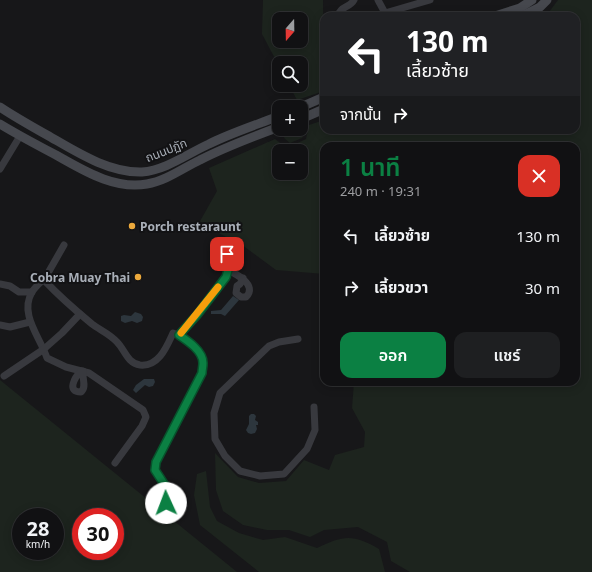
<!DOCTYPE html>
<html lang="th">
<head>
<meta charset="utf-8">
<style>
  body { margin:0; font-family:"Noto Sans","Noto Sans Thai",sans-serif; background:#1e1f21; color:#f1f3f6; height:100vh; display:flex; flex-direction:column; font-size:15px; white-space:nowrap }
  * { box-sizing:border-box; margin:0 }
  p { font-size:13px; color:#9c9da0 }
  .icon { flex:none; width:22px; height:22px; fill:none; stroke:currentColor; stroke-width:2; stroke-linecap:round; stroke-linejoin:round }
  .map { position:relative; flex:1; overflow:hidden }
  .drawer { position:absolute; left:320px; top:142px; width:260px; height:244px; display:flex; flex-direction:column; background:#111113; border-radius:12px; box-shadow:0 2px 10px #0003,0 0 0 1px #303133 }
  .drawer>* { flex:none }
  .banner { position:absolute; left:320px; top:12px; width:260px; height:122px; border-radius:12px; box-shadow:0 2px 10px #0003,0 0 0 1px #303133; background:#202124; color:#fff; overflow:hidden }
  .needle { width:26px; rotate:200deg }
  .tools { position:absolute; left:272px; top:12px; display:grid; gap:8px }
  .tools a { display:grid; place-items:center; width:36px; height:36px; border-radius:8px; background:#111113; box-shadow:0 2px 10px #0003,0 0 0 1px #303133; font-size:20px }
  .speed { position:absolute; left:12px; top:508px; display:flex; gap:8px; font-size:20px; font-weight:700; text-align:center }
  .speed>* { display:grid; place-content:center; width:52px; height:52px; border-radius:50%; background:#111113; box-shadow:0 2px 10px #0003,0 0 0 1px #303133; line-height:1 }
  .speed small { font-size:10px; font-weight:400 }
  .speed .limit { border:6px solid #d22; background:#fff; color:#111 }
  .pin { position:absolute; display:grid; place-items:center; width:34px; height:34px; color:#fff; margin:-17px; border-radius:8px; box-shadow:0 2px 6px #0006 }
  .me { position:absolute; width:44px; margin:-22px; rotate:358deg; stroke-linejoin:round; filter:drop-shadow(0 0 3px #0008) }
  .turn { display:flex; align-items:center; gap:14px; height:84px; padding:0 20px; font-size:18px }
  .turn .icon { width:52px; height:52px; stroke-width:2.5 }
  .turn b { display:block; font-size:28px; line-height:34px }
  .then { display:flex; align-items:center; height:38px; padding:0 20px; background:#0003; gap:8px; font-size:15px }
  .round { display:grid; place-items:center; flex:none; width:42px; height:42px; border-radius:12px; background:#1e1f21 }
  .overview { display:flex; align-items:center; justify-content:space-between; height:68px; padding:0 20px }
  h1 { font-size:24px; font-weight:600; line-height:30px; color:#0b8043 }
  .action { display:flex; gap:8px; margin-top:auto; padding:8px 20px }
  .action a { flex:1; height:46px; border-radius:12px; background:#0b8043; color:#fff; font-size:16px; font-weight:600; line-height:46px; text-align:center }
  .action a+a { background:#1e1f21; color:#f1f3f6 }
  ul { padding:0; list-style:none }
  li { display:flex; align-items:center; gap:12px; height:52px; padding:0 20px }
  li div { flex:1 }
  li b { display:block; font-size:15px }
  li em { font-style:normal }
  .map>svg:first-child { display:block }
  .green { fill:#1d241e; fill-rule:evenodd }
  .water { fill:#2d363d }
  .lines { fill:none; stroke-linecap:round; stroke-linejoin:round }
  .minor { stroke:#38393e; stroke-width:7 }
  .secondary { stroke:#46484e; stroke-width:9 }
  .route-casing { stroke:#07532c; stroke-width:10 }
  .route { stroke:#0b8043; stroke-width:7 }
  .slow { stroke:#f59e0b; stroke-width:7 }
  .poi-dot { fill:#eca93c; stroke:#121214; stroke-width:1.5 }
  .labels { text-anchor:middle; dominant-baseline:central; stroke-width:4; stroke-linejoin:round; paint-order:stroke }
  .street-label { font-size:12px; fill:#a9afb8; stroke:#121214 }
  .poi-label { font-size:12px; font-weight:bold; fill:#a9afb8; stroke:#121214; text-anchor:start }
</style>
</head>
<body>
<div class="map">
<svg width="592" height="572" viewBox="0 0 592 572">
  <rect width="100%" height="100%" fill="#171719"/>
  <!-- green -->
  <g class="green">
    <path d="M 263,0 L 323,0 L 324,91 L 297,100 L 289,85 L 301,85 L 301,63 L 279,63 L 279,66 L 262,34 ZM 279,19 L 301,19 L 301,41 L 279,41 Z"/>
    <path d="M 558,0 L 592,0 L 592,572 L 410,572 L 391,561 L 387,542 L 358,527 L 324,530 L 310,537 L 289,530 L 267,530 L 243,525 L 223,511 L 216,490 L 215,453 L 238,477 L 259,483 L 286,481 L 304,460 L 329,470 L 335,455 L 364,447 L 365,432 L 352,408 L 354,382 L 576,382 L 576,146 L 324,146 L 324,274 L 276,270 L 242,245 L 199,223 L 217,191 L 209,168 L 275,139 L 287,148 L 306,139 L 309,125 L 324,120 L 324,130 L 576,130 L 576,16 L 546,16 ZM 279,151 L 301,151 L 301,173 L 279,173 Z"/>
    <path d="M 301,127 L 305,131 L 302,138 L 290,143 L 284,138 L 286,131 L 290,129 L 301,129 Z"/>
    <path d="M 0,380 L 237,572 L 0,572 ZM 21,517 L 55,517 L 55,551 L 21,551 ZM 81,517 L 115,517 L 115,551 L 81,551 Z"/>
    <path d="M 206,471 L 210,507 L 217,521 L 239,533 L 263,540 L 285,537 L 317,548 C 344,535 353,534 379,549 L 385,572 L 259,572 L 200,525 L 194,495 L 197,474 Z"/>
  </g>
  <!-- water -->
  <g class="water">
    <path d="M 233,296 L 239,300 L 225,316 L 221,314 L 211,314 L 211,311 L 221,310 Z"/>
    <path d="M 135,312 L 141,314 L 143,317 L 142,321 L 137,323 L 132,321 L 125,323 L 121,321 L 121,316 L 124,315 L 131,316 Z"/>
    <path d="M 144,379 L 154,379 L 155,382 L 153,386 L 149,387 L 145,385 L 136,393 L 133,390 L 136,385 Z"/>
    <path d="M 251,414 L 254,414 L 256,416 L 255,420 L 258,422 L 258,425 L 256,425 L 257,429 L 255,433 L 251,434 L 248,433 L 246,430 L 249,424 L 249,416 Z"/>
  </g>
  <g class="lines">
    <!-- minor -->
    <g class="minor">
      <path d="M 378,0 L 385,13 L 430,0"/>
      <path d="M 338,16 C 340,6 350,8 354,0"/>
      <path d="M 0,169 L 20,136"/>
      <path d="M 64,245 L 44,280 C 59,296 75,310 92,324 C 100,330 110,334 117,342 C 125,350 127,363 140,365 C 159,367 167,346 173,333 C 185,337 203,350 203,364 C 203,367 202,370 202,373 L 156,462 L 155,470 L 168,490 L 165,503"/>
      <path d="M 228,270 C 236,274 258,285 246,297 L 241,297 L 236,293 L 237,286 L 240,284 L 243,278"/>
      <path d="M 45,278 C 41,282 35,287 32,292 C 19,314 40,337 47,358 L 66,367 L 89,373 L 143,410 L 146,417 L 142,426 L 115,463"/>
      <path d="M 0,284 L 10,286 L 19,292 L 32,292"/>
      <path d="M 0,325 L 10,327 L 30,322"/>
      <path d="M 179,335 L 188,326 L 225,277 L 228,270 L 227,254"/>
      <path d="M 298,339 L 279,342 L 269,346 L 220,393 L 214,413 L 215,439 L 225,456 L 240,471 L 260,476 L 284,474 L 307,449 L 315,430 L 314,407"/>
      <path d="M 81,371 C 75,377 66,392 81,392 C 87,387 82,379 83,371"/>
      <path d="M 4,376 L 44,349 L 62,333 L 80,314"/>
    </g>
    <!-- secondary -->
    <g class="secondary">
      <path d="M 495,16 L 520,8 L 532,0"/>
      <path d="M 522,16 L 540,7 L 547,0"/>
      <path d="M 0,107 C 15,117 31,126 47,135 C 75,151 108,173 142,172 C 166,170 187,154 209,144 C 231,133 256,125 279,116"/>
      <path d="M 301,107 L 324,97"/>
      <path d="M 301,119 L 324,109"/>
      <path d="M 0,124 C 18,135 37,145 56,155 C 83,170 114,190 147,184 C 166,181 183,168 200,160 C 225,147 252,137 279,127"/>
    </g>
  </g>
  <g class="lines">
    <!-- route casing -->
    <g class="route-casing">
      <path id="route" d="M 166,503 L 168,490 L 155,470 L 156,462 L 202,373 C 202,370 203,367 203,363 C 203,351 188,341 179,335 L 197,315 L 226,277 L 228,270 L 227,254"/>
    </g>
    <!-- route -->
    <use href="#route" class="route"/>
    <!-- slow -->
    <path class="slow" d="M 181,333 L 218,287"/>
  </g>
  <!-- markers -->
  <g class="poi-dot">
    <circle cx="132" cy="226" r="4"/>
    <circle cx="138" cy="277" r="4"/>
  </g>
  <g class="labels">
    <!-- street labels -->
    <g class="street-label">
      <text transform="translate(166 150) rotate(-22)">ถนนปฏัก</text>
    </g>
    <!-- poi labels -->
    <g class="poi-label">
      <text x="140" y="226">Porch restaraunt</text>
      <text x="130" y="277" text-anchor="end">Cobra Muay Thai</text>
    </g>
  </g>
</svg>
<div class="tools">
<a><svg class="needle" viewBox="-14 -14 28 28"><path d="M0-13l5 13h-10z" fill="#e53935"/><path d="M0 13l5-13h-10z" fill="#9c9da0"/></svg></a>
<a><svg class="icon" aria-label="search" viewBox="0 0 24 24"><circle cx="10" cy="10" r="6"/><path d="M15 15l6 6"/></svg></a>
<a>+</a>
<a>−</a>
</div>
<div class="speed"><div>28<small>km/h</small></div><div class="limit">30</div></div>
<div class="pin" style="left:227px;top:254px;background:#d93025"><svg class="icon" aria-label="arrive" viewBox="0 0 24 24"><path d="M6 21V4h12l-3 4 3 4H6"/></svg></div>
<svg class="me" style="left:166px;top:503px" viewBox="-20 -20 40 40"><circle r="19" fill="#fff"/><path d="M0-13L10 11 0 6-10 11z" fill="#0b8043"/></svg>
<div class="banner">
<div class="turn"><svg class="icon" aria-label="left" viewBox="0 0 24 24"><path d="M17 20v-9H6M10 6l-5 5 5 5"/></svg><div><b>130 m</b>เลี้ยวซ้าย</div></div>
<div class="then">จากนั้น<svg class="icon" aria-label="right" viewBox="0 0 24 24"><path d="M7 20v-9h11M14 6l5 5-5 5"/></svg></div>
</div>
<section class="drawer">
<div class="overview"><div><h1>1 นาที</h1><p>240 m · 19:31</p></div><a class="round" style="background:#d93025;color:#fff"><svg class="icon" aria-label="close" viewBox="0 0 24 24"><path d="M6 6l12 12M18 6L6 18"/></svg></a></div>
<ul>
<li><svg class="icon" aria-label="left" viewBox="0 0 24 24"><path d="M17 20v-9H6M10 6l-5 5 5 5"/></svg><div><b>เลี้ยวซ้าย</b></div><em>130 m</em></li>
<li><svg class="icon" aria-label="right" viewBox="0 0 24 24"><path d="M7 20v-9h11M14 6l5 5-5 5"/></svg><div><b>เลี้ยวขวา</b></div><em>30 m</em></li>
</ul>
<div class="action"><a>ออก</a><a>แชร์</a></div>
</section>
</div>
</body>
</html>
